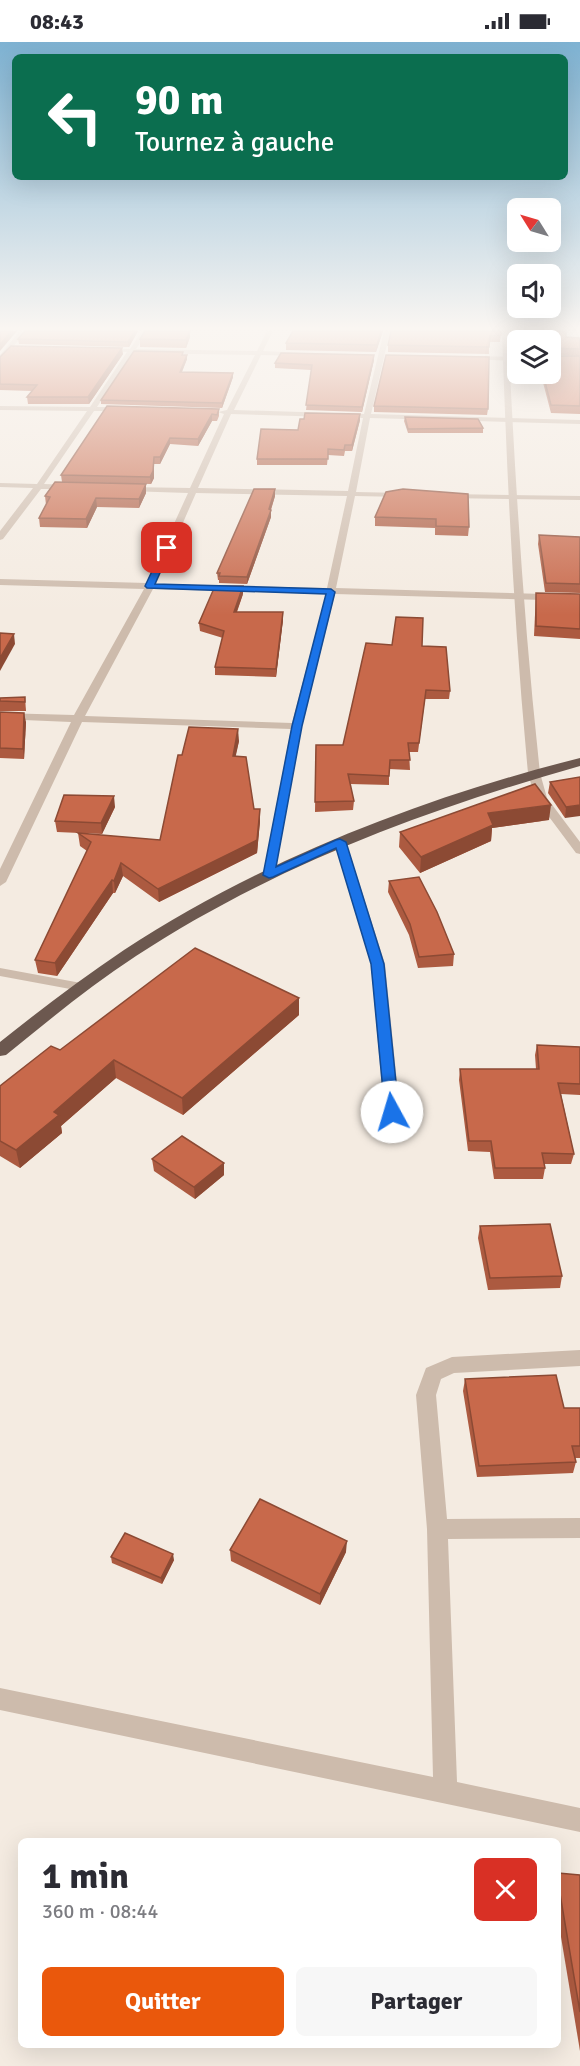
<!DOCTYPE html>
<html lang="fr">
<head>
<meta charset="utf-8">
<style>
  body { margin:0; font-family:Signika,sans-serif; background:#f7f7f7; color:#2b2b33; height:100vh; display:flex; flex-direction:column; font-size:22px; white-space:nowrap }
  * { box-sizing:border-box; margin:0 }
  p { font-size:20px; color:#7c7c81 }
  .icon { flex:none; width:33px; height:33px; fill:none; stroke:currentColor; stroke-width:2; stroke-linecap:round; stroke-linejoin:round }
  .map { position:relative; flex:1; overflow:hidden }
  .side { position:absolute; left:18px; top:1796px; width:543px; height:210px; display:flex; flex-direction:column; background:#fff; border-radius:9px; box-shadow:0 6px 24px #0002 }
  .side>* { flex:none }
  .guide { position:absolute; left:12px; top:12px; width:556px; height:126px; border-radius:9px; box-shadow:0 6px 24px #0002; background:#0b6e4f; color:#fff; overflow:hidden }
  .needle { width:39px; rotate:307deg }
  .controls { position:absolute; left:507px; top:156px; display:grid; gap:12px }
  .controls a { display:grid; place-items:center; width:54px; height:54px; border-radius:9px; background:#fff; box-shadow:0 6px 24px #0002; font-size:30px }
  .pin { position:absolute; display:grid; place-items:center; width:51px; height:51px; color:#fff; margin:-26px; border-radius:12px; box-shadow:0 3px 9px #0006 }
  .me { position:absolute; width:66px; margin:-33px; rotate:354deg; stroke-linejoin:round; filter:drop-shadow(0 0 4px #0008) }
  .turn { display:flex; align-items:center; gap:21px; height:126px; padding:0 24px; font-size:27px }
  .turn .icon { width:78px; height:78px; stroke-width:2.5 }
  .turn b { display:block; font-size:42px; line-height:51px }
  .round { display:grid; place-items:center; flex:none; width:63px; height:63px; border-radius:9px; background:#f7f7f7 }
  .overview { display:flex; align-items:center; justify-content:space-between; height:102px; padding:0 24px }
  h1 { font-size:36px; font-weight:700; line-height:45px }
  .action { display:flex; gap:12px; margin-top:auto; padding:12px 24px }
  .action a { flex:1; height:69px; border-radius:9px; background:#ea580c; color:#fff; font-size:24px; font-weight:700; line-height:69px; text-align:center }
  .action a+a { background:#f7f7f7; color:#2b2b33 }
  .status { display:flex; justify-content:space-between; align-items:center; height:42px; padding:0 30px; background:#fff; direction:ltr }
  .status svg { height:16px; fill:currentColor }
  .map>svg:first-child { display:block }
  .lines { fill:none; stroke-linecap:round; stroke-linejoin:round }
  .minor { fill:#cdbbac; fill-rule:evenodd }
  .tertiary { fill:#cdbbac; fill-rule:evenodd }
  .trunk { fill:#6c584f; fill-rule:evenodd }
  .wall { fill:#ac5a40 }
  .shaded-wall { fill:#8c4a34 }
  .building { fill:#c8694b; stroke:#8c4a34; stroke-width:1.5 }
  .route { fill:#1a73e8; stroke:#114b97; stroke-width:1.5 }
</style>
</head>
<body>
<div class="status"><b>08:43</b><svg viewBox="0 0 49 12"><path d="M0 12V9h3v3zM5 12V6h3v6zM10 12V3h3v9zM15 12V0h3v12zM26 1h20v11H26zM47 4h2v5h-2z"/></svg></div>
<div class="map">
<svg width="580" height="2024" viewBox="0 0 580 2024">
  <rect width="100%" height="100%" fill="#f4ebe1"/>
  <g class="lines">
    <!-- minor -->
    <g class="minor">
      <path d="M 20,289 L 26,290 L 0,319 L 0,313 Z"/>
      <path d="M 142,289 L 148,289 L 136,307 L 257,309 L 267,289 L 273,289 L 263,309 L 304,311 L 302,314 L 261,313 L 234,368 L 364,372 L 384,289 L 390,289 L 371,372 L 580,378 L 580,382 L 370,376 L 356,450 L 403,451 L 407,453 L 403,455 L 355,454 L 336,546 L 580,553 L 580,559 L 335,552 L 302,684 L 274,836 L 269,837 L 263,833 L 291,687 L 82,680 L 6,840 L 0,844 L 0,827 L 71,680 L 0,677 L 0,671 L 74,673 L 144,547 L 0,543 L 0,537 L 147,541 L 188,451 L 127,449 L 123,447 L 127,445 L 190,446 L 224,372 L 218,370 L 227,368 L 255,313 L 133,311 L 97,365 L 126,365 L 130,367 L 126,369 L 94,369 L 44,442 L 70,443 L 74,445 L 73,447 L 41,447 L 3,497 L 0,498 L 0,489 L 33,446 L 0,445 L 0,441 L 37,442 L 87,369 L 0,368 L 0,364 L 90,365 L 127,310 L 101,308 L 130,307 ZM 231,372 L 363,376 L 348,449 L 198,446 ZM 196,451 L 347,454 L 327,546 L 156,542 ZM 153,547 L 326,552 L 292,681 L 85,674 Z"/>
      <path d="M 470,314 L 518,315 L 518,319 L 468,317 Z"/>
      <path d="M 448,452 L 580,454 L 580,458 L 445,456 L 444,454 Z"/>
      <path d="M 534,728 L 540,731 L 547,756 L 580,800 L 580,812 L 576,811 L 535,756 L 528,731 Z"/>
      <path d="M 340,796 L 346,800 L 385,922 L 400,1070 L 398,1074 L 386,1074 L 384,1070 L 371,922 L 334,800 Z"/>
      <path d="M 0,926 L 81,941 L 88,945 L 81,949 L 0,934 Z"/>
      <path d="M 580,1308 L 580,1324 L 454,1331 L 441,1337 L 436,1353 L 447,1477 L 580,1476 L 580,1496 L 448,1497 L 457,1740 L 580,1766 L 580,1790 L 0,1668 L 0,1646 L 433,1735 L 427,1487 L 416,1353 L 426,1326 L 452,1315 Z"/>
    </g>
    <!-- tertiary -->
    <path class="tertiary" d="M 502,289 L 508,289 C 515,437 524,584 540,731 L 534,734 L 528,731 C 514,584 507,437 502,289 Z"/>
    <!-- trunk -->
    <path class="trunk" d="M 580,716 L 580,724 C 424,768 272,825 136,914 C 90,944 48,979 6,1013 L 0,1014 L 0,1000 C 40,968 81,937 124,908 C 262,818 421,756 580,716 Z"/>
  </g>
  <!-- wall -->
  <g class="wall">
    <path d="M 138,289 L 129,305 L 19,302 L 18,297 Z"/>
    <path d="M 383,289 L 376,310 L 286,308 L 286,301 Z"/>
    <path d="M 501,289 L 500,300 L 489,300 L 489,312 L 388,310 L 388,303 Z"/>
    <path d="M 510,289 L 566,289 L 566,295 L 580,296 L 580,314 L 550,313 L 550,298 L 518,298 L 518,332 L 550,332 L 551,314 L 580,314 L 580,372 L 551,371 L 541,333 L 515,332 L 513,321 L 514,314 L 516,314 L 512,313 Z"/>
    <path d="M 190,295 L 186,306 L 140,305 L 140,297 Z"/>
    <path d="M 183,310 L 183,313 L 187,313 L 187,317 L 182,330 L 233,331 L 233,335 L 222,366 L 101,362 L 101,358 Z"/>
    <path d="M 123,312 L 89,362 L 28,362 L 27,355 L 32,349 L 0,348 L 0,315 Z"/>
    <path d="M 374,318 L 362,370 L 306,368 L 311,328 L 275,326 L 275,321 Z"/>
    <path d="M 374,364 L 488,367 L 487,373 L 374,370 Z"/>
    <path d="M 219,367 L 219,374 L 217,379 L 212,379 L 198,404 L 170,402 L 160,422 L 154,422 L 154,436 L 151,442 L 71,440 L 146,442 L 146,451 L 139,466 L 97,465 L 87,486 L 40,485 L 39,476 L 46,463 L 45,454 L 62,440 L 61,433 Z"/>
    <path d="M 360,372 L 360,378 L 352,409 L 345,409 L 344,414 L 328,413 L 327,423 L 257,423 L 257,417 L 298,388 Z"/>
    <path d="M 405,375 L 483,386 L 483,391 L 408,391 L 404,379 Z"/>
    <path d="M 275,447 L 275,454 L 271,468 L 271,475 L 247,542 L 219,541 L 219,538 L 218,538 L 217,531 Z"/>
    <path d="M 386,450 L 469,485 L 468,494 L 435,493 L 435,486 L 375,484 L 375,475 Z"/>
    <path d="M 539,493 L 580,495 L 580,551 L 545,550 L 538,502 Z"/>
    <path d="M 536,551 L 580,552 L 580,597 L 534,594 Z"/>
    <path d="M 243,552 L 237,570 L 283,570 L 283,578 L 276,635 L 215,633 L 215,625 L 223,596 L 200,589 L 199,581 Z"/>
    <path d="M 422,604 L 450,649 L 449,657 L 425,657 L 418,710 L 409,710 L 410,728 L 389,727 L 389,743 L 350,742 L 354,759 L 353,768 L 315,770 L 316,703 L 343,703 Z"/>
    <path d="M 25,655 L 26,669 L 0,669 L 0,656 Z"/>
    <path d="M 0,670 L 26,680 L 24,717 L 0,716 Z"/>
    <path d="M 239,699 L 235,715 L 254,767 L 260,779 L 257,811 L 159,860 L 123,834 L 115,851 L 113,851 L 57,934 L 38,931 L 35,918 L 87,809 L 80,804 L 78,791 L 160,798 L 182,713 Z"/>
    <path d="M 580,735 L 565,776 L 548,751 L 550,740 Z"/>
    <path d="M 115,765 L 102,792 L 57,790 L 55,779 Z"/>
    <path d="M 549,778 L 492,786 L 491,799 L 420,831 L 399,805 L 400,790 Z"/>
    <path d="M 389,839 L 454,912 L 453,924 L 418,926 L 409,893 L 388,850 Z"/>
    <path d="M 299,973 L 183,1073 L 116,1036 L 61,1084 L 62,1091 L 20,1126 L 0,1114 L 0,1044 L 60,1008 Z"/>
    <path d="M 537,1003 L 580,1005 L 580,1053 L 561,1052 L 574,1112 L 571,1122 L 544,1122 L 545,1126 L 543,1137 L 494,1137 L 490,1110 L 468,1109 L 459,1038 L 460,1027 L 536,1027 L 535,1013 Z"/>
    <path d="M 152,1117 L 224,1133 L 195,1157 L 154,1129 Z"/>
    <path d="M 480,1184 L 562,1234 L 560,1246 L 488,1248 L 478,1196 Z"/>
    <path d="M 465,1337 L 564,1366 L 580,1366 L 580,1416 L 575,1416 L 576,1420 L 573,1431 L 477,1435 L 463,1349 Z"/>
    <path d="M 230,1508 L 346,1510 L 320,1563 L 231,1519 Z"/>
    <path d="M 111,1515 L 174,1518 L 162,1542 L 112,1521 Z"/>
    <path d="M 558,1831 L 580,1833 L 580,2009 L 558,1877 Z"/>
  </g>
  <!-- shaded-wall -->
  <g class="shaded-wall">
    <path d="M 11,289 L 17,289 L 0,309 L 0,303 Z"/>
    <path d="M 135,289 L 138,289 L 129,305 L 128,300 Z"/>
    <path d="M 190,289 L 190,295 L 186,306 L 186,298 Z"/>
    <path d="M 381,289 L 383,289 L 376,310 L 377,303 Z"/>
    <path d="M 122,306 L 123,312 L 89,362 L 88,355 Z"/>
    <path d="M 187,313 L 187,317 L 180,334 L 180,330 Z"/>
    <path d="M 374,313 L 374,318 L 362,370 L 362,365 Z"/>
    <path d="M 233,331 L 233,335 L 222,366 L 222,361 Z"/>
    <path d="M 212,372 L 212,379 L 198,404 L 198,397 Z"/>
    <path d="M 360,372 L 360,378 L 352,409 L 352,403 Z"/>
    <path d="M 170,396 L 170,402 L 160,422 L 160,415 Z"/>
    <path d="M 154,415 L 154,436 L 151,442 L 150,435 Z"/>
    <path d="M 146,442 L 146,451 L 139,466 L 139,457 Z"/>
    <path d="M 275,447 L 275,454 L 269,473 L 271,468 L 271,475 L 247,542 L 247,535 L 269,467 Z"/>
    <path d="M 96,456 L 97,465 L 87,486 L 86,477 Z"/>
    <path d="M 243,544 L 243,552 L 234,577 L 234,570 Z"/>
    <path d="M 283,570 L 283,578 L 276,635 L 276,627 Z"/>
    <path d="M 14,592 L 15,602 L 0,629 L 0,616 Z"/>
    <path d="M 24,671 L 26,680 L 24,717 L 23,707 Z"/>
    <path d="M 238,687 L 239,699 L 233,727 L 233,714 Z"/>
    <path d="M 114,754 L 115,765 L 102,792 L 101,781 Z"/>
    <path d="M 551,763 L 549,778 L 492,786 L 491,799 L 420,831 L 421,815 L 488,771 Z"/>
    <path d="M 580,763 L 580,774 L 565,776 L 566,765 Z"/>
    <path d="M 260,767 L 260,779 L 257,811 L 159,860 L 158,847 Z"/>
    <path d="M 121,821 L 123,834 L 115,851 L 114,839 Z"/>
    <path d="M 112,838 L 113,851 L 57,934 L 55,921 Z"/>
    <path d="M 299,956 L 299,973 L 183,1073 L 182,1056 Z"/>
    <path d="M 114,1018 L 116,1036 L 61,1084 L 62,1091 L 20,1126 L 16,1108 L 54,1070 Z"/>
    <path d="M 224,1121 L 224,1133 L 195,1157 L 194,1145 Z"/>
    <path d="M 347,1499 L 346,1510 L 320,1563 L 320,1552 Z"/>
    <path d="M 173,1512 L 174,1518 L 162,1542 L 161,1536 Z"/>
  </g>
  <!-- building -->
  <g class="building">
    <path d="M 0,289 L 11,289 L 0,303 Z"/>
    <path d="M 25,289 L 135,289 L 128,300 L 18,297 Z"/>
    <path d="M 145,289 L 190,289 L 186,298 L 140,297 Z"/>
    <path d="M 293,289 L 381,289 L 377,303 L 286,301 Z"/>
    <path d="M 391,289 L 501,289 L 501,293 L 490,294 L 489,305 L 388,303 Z"/>
    <path d="M 511,289 L 566,289 L 566,295 L 580,296 L 580,307 L 550,306 L 550,298 L 518,298 L 518,307 L 513,306 Z"/>
    <path d="M 11,304 L 122,306 L 88,355 L 27,355 L 37,343 L 0,342 L 0,315 Z"/>
    <path d="M 134,309 L 183,310 L 182,313 L 187,313 L 180,330 L 233,331 L 222,361 L 101,358 Z"/>
    <path d="M 281,311 L 374,313 L 362,365 L 306,363 L 312,323 L 275,321 Z"/>
    <path d="M 386,313 L 489,315 L 488,367 L 374,364 Z"/>
    <path d="M 550,313 L 551,314 L 580,314 L 580,364 L 551,363 L 543,332 L 550,332 Z"/>
    <path d="M 514,314 L 518,314 L 518,325 L 516,325 Z"/>
    <path d="M 107,364 L 219,367 L 217,373 L 212,372 L 198,397 L 170,396 L 160,415 L 154,415 L 153,429 L 150,435 L 61,433 Z"/>
    <path d="M 305,371 L 360,372 L 352,403 L 345,403 L 344,408 L 328,407 L 328,417 L 257,417 L 261,387 L 298,388 L 300,377 L 304,377 Z"/>
    <path d="M 405,375 L 478,377 L 483,386 L 408,387 Z"/>
    <path d="M 55,440 L 146,442 L 139,457 L 96,456 L 86,477 L 39,476 L 50,455 L 45,454 Z"/>
    <path d="M 254,447 L 275,447 L 269,467 L 271,468 L 247,535 L 219,534 L 220,531 L 217,531 Z"/>
    <path d="M 403,447 L 468,452 L 469,485 L 436,484 L 436,477 L 375,475 L 386,450 Z"/>
    <path d="M 539,493 L 580,495 L 580,542 L 546,541 Z"/>
    <path d="M 215,544 L 243,544 L 234,570 L 283,570 L 276,627 L 215,625 L 224,589 L 199,581 Z"/>
    <path d="M 536,551 L 580,552 L 580,587 L 536,584 Z"/>
    <path d="M 396,575 L 423,576 L 422,604 L 446,605 L 450,649 L 426,648 L 419,701 L 408,701 L 410,718 L 390,718 L 389,734 L 348,732 L 354,759 L 315,760 L 316,703 L 343,703 L 366,601 L 392,603 Z"/>
    <path d="M 0,591 L 14,592 L 0,616 Z"/>
    <path d="M 25,655 L 25,660 L 0,659 L 0,656 Z"/>
    <path d="M 0,670 L 24,671 L 23,707 L 0,706 Z"/>
    <path d="M 189,685 L 238,687 L 233,714 L 246,715 L 254,767 L 260,767 L 257,798 L 158,847 L 121,821 L 114,839 L 112,838 L 55,921 L 35,918 L 91,800 L 78,791 L 160,798 L 178,713 L 182,713 Z"/>
    <path d="M 580,735 L 580,763 L 566,765 L 550,740 Z"/>
    <path d="M 535,742 L 551,763 L 488,771 L 493,783 L 421,815 L 400,790 Z"/>
    <path d="M 64,753 L 114,754 L 101,781 L 55,779 Z"/>
    <path d="M 419,835 L 437,870 L 454,912 L 419,915 L 410,882 L 389,839 Z"/>
    <path d="M 195,906 L 299,956 L 182,1056 L 114,1018 L 54,1070 L 59,1073 L 16,1108 L 0,1099 L 0,1044 L 51,1004 L 60,1008 Z"/>
    <path d="M 537,1003 L 580,1005 L 580,1042 L 558,1041 L 574,1112 L 542,1111 L 545,1126 L 495,1126 L 491,1099 L 469,1099 L 460,1027 L 539,1027 Z"/>
    <path d="M 182,1094 L 224,1121 L 194,1145 L 152,1117 Z"/>
    <path d="M 550,1182 L 562,1234 L 490,1236 L 480,1184 Z"/>
    <path d="M 556,1333 L 564,1366 L 580,1366 L 580,1404 L 572,1404 L 576,1420 L 479,1424 L 465,1337 Z"/>
    <path d="M 260,1457 L 347,1499 L 320,1552 L 230,1508 Z"/>
    <path d="M 125,1491 L 173,1512 L 161,1536 L 111,1515 Z"/>
    <path d="M 558,1831 L 580,1833 L 580,1970 L 558,1840 Z"/>
  </g>
  <!-- sky -->
  <linearGradient id="sky" x2="0" y2="1"><stop stop-color="#7eb2d2"/><stop offset="0.5" stop-color="#faf6f2"/><stop offset="1" stop-color="#faf6f2" stop-opacity="0"/></linearGradient>
  <rect width="580" height="573" fill="url(#sky)"/>
  <!-- route -->
  <path class="route" d="M 167,503 L 171,506 L 155,542 L 331,547 L 335,550 L 302,684 L 276,825 L 336,798 L 340,797 L 346,800 L 384,922 L 399,1070 L 397,1074 L 387,1074 L 385,1070 L 371,922 L 336,806 L 273,835 L 269,836 L 263,833 L 292,684 L 326,552 L 147,546 L 145,544 L 163,506 Z"/>
</svg>
<div class="controls">
<a><svg class="needle" viewBox="-14 -14 28 28"><path d="M0-13l5 13h-10z" fill="#e53935"/><path d="M0 13l5-13h-10z" fill="#7c7c81"/></svg></a>
<a><svg class="icon" aria-label="sound" viewBox="0 0 24 24"><path d="M4 9h4l5-4v14l-5-4H4zM17 9q2 3 0 6"/></svg></a>
<a><svg class="icon" aria-label="layers" viewBox="0 0 24 24"><path d="M12 4l9 5-9 5-9-5zM3 14l9 5 9-5"/></svg></a>
</div>
<div class="pin" style="left:167px;top:506px;background:#d93025"><svg class="icon" aria-label="arrive" viewBox="0 0 24 24"><path d="M6 21V4h12l-3 4 3 4H6"/></svg></div>
<svg class="me" style="left:392px;top:1070px" viewBox="-20 -20 40 40"><circle r="19" fill="#fff"/><path d="M0-13L10 11 0 6-10 11z" fill="#1a73e8"/></svg>
<div class="guide">
<div class="turn"><svg class="icon" aria-label="left" viewBox="0 0 24 24"><path d="M17 20v-9H6M10 6l-5 5 5 5"/></svg><div><b>90 m</b>Tournez à gauche</div></div>
</div>
<section class="side">
<div class="overview"><div><h1>1 min</h1><p>360 m · 08:44</p></div><a class="round" style="background:#d93025;color:#fff"><svg class="icon" aria-label="close" viewBox="0 0 24 24"><path d="M6 6l12 12M18 6L6 18"/></svg></a></div>
<div class="action"><a>Quitter</a><a>Partager</a></div>
</section>
</div>
</body>
</html>
